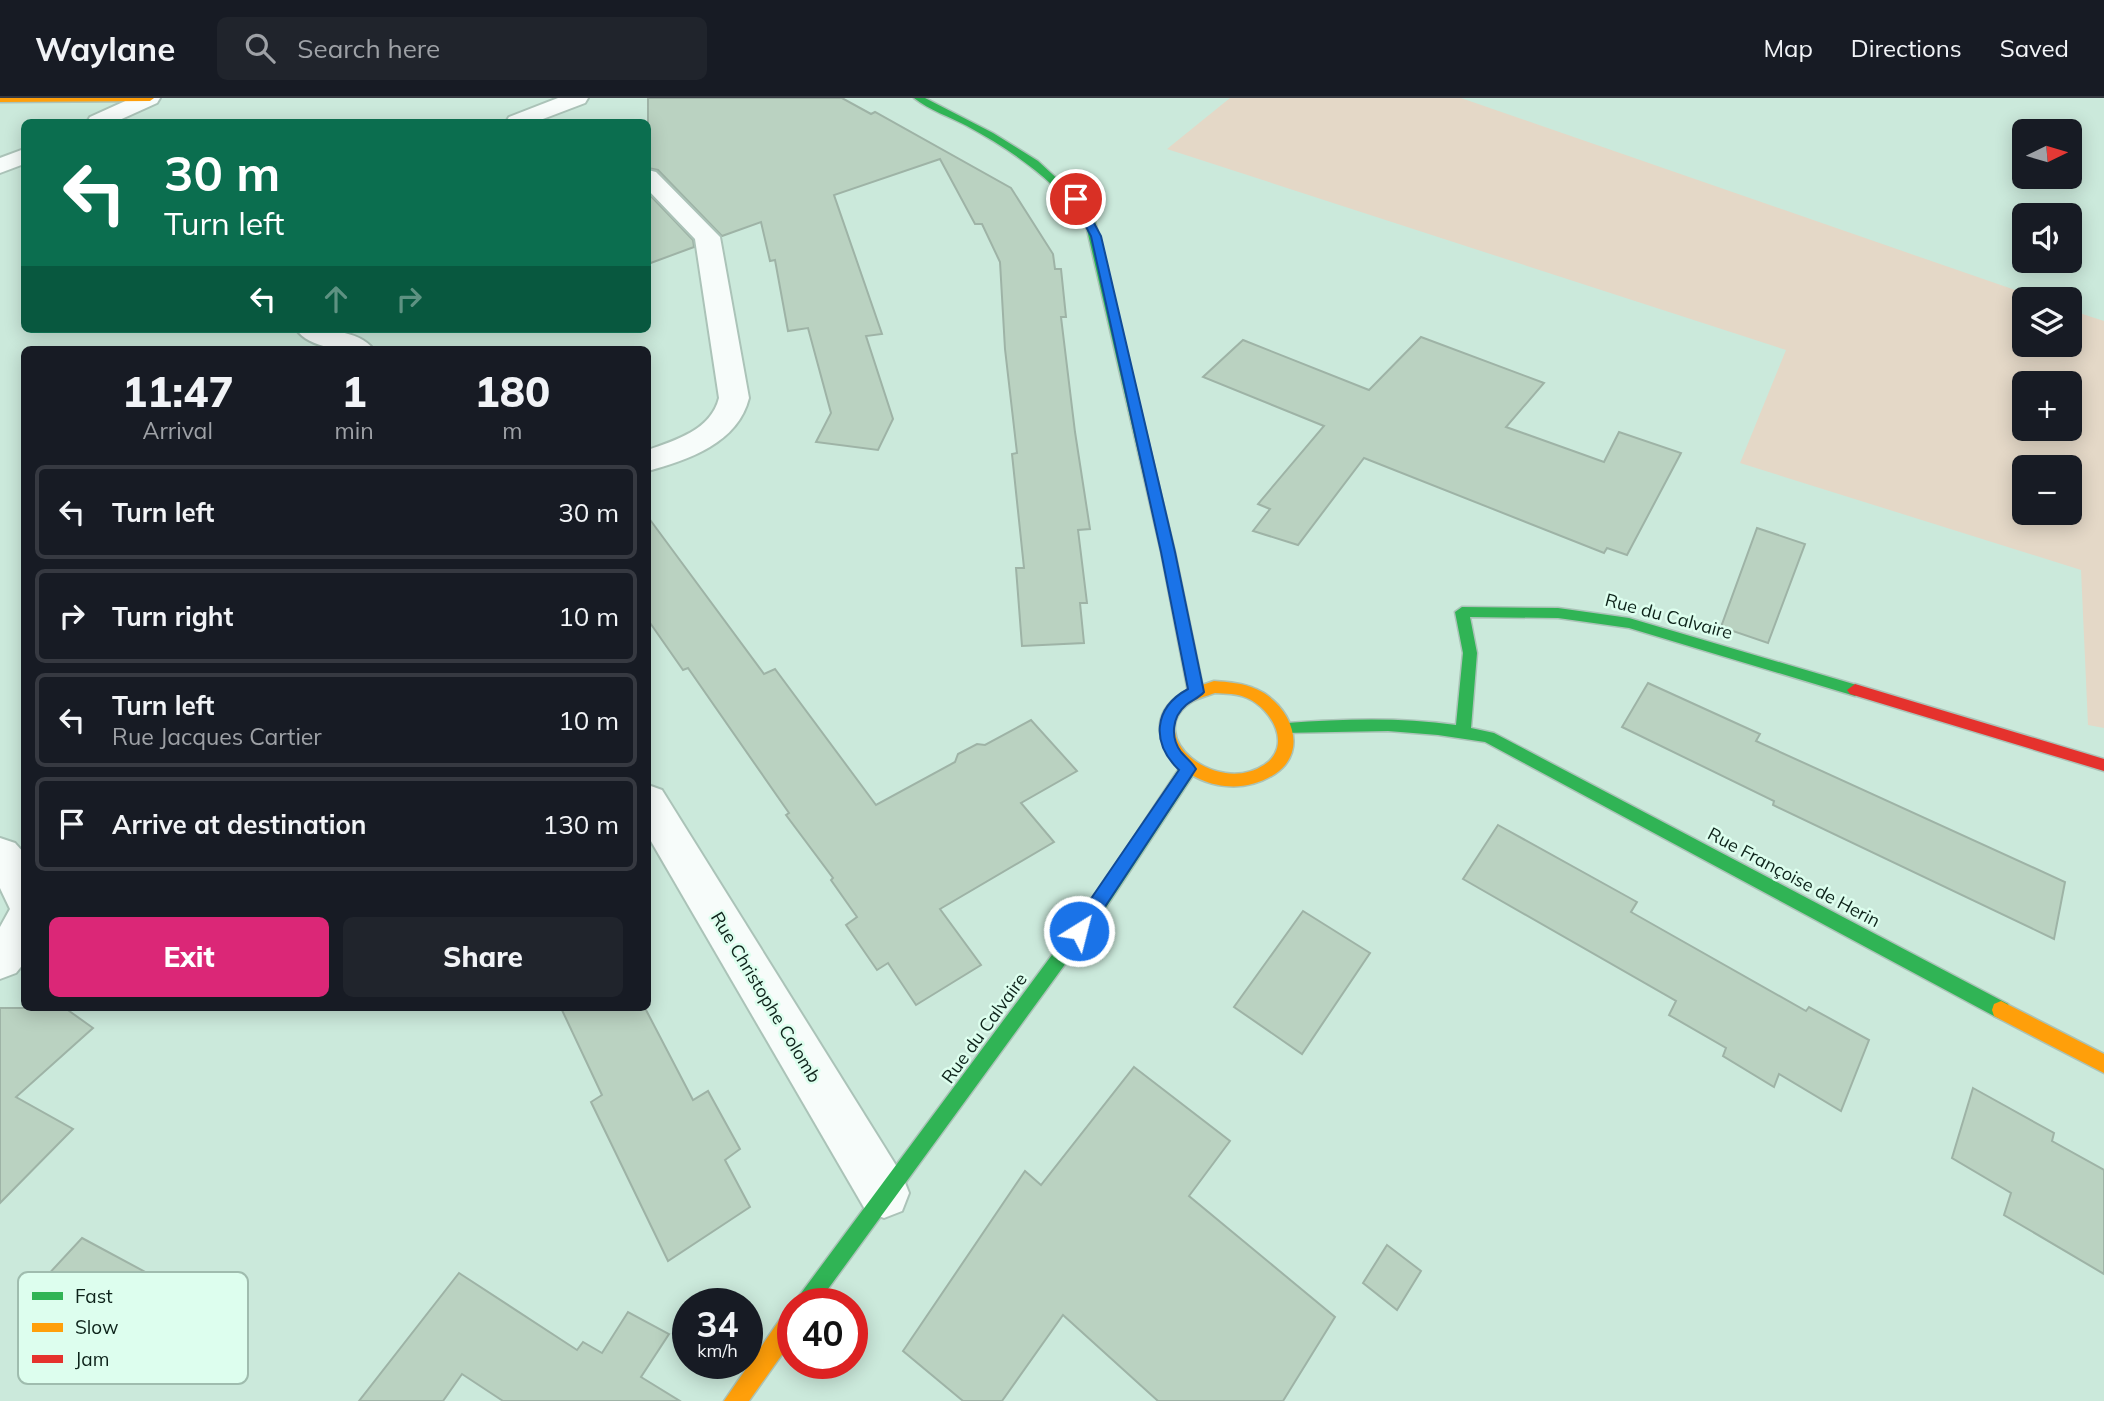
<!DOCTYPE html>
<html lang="en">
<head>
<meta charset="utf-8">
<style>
  body { margin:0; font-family:Mulish,sans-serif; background:#20242c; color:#f1f3f6; height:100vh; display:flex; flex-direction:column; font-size:26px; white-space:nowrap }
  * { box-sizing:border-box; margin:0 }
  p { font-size:23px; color:#9ea1a6 }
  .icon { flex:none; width:38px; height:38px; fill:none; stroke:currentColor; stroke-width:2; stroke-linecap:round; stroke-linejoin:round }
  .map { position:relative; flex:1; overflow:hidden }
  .panel { position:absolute; left:21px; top:248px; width:630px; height:665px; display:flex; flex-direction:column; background:#171b24; border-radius:10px; box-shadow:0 4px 18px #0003 }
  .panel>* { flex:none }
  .top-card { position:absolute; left:21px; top:21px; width:630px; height:214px; border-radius:10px; box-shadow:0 4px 18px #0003; background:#0b6e4f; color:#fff; overflow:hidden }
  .needle { width:46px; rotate:85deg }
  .controls { position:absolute; left:2012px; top:21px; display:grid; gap:14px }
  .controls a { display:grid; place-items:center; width:70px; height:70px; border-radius:10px; background:#171b24; box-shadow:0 4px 18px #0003; font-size:35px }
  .speed { position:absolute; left:672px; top:1190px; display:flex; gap:14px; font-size:35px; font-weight:700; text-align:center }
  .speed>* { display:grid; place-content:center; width:91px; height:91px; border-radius:50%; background:#171b24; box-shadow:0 4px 18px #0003; line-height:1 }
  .speed small { font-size:18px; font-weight:400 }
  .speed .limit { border:10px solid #d22; background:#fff; color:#111 }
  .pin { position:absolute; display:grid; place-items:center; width:60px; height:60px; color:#fff; margin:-30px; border:4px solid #fff; border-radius:50%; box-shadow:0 2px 7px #0007 }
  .me { position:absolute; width:77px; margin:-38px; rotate:36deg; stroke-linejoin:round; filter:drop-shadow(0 0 5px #0008) }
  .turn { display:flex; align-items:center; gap:24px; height:147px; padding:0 28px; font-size:32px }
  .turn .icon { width:91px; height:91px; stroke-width:2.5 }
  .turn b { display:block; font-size:49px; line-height:60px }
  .lanes { display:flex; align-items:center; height:66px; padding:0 28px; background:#0003; justify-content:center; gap:35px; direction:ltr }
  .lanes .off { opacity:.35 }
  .eta { display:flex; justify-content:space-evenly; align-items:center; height:119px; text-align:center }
  .eta b { font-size:42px; font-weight:800; line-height:49px }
  .primary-button { display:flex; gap:14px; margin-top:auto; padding:14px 28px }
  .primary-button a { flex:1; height:80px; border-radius:10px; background:#db2777; color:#fff; font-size:28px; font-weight:800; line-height:80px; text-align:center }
  .primary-button a+a { background:#20242c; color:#f1f3f6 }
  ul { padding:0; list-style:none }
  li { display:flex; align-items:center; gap:21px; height:94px; margin:0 14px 10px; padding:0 14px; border:4px solid #363941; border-radius:10px }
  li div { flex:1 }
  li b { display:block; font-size:26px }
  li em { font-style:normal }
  header { display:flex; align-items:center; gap:42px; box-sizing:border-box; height:98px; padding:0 35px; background:#171b24; border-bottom:2px solid #363941 }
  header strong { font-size:33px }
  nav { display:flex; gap:38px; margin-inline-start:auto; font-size:24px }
  .search { width:490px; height:63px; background:#20242c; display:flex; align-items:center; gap:18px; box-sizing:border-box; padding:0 24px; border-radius:10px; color:#9ea1a6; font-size:26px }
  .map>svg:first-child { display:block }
  .green { fill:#e4d8c7; fill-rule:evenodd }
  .building { fill:#bad2c1; stroke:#9eb3a6; stroke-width:2 }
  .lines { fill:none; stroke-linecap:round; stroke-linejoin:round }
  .street-casing { stroke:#abc3b8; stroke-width:4 }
  .fast-casing { stroke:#abc3b8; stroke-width:3 }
  .slow-casing { stroke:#abc3b8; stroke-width:3 }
  .jam-casing { stroke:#abc3b8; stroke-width:3 }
  .street { fill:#f7fcfa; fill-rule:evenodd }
  .fast { fill:#30b455; fill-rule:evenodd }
  .slow { fill:#ff9f0a; fill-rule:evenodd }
  .jam { fill:#e5322d; fill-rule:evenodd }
  .route { fill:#1a73e8; stroke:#114b97; stroke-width:2 }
  .labels { text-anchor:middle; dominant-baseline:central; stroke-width:5; stroke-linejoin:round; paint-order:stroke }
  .street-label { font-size:18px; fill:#0d231a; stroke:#ddfeee }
  .key { fill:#ddfeee; stroke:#9fbcae; stroke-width:2 }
  .key-label { font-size:19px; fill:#0d231a }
</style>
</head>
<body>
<header>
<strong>Waylane</strong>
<div class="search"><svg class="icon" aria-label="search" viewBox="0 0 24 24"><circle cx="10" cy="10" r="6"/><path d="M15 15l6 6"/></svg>Search here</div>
<nav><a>Map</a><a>Directions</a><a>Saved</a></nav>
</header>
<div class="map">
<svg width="2104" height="1303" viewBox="0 0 2104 1303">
  <rect width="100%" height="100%" fill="#cbe9db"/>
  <!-- green -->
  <path class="green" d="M 1230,0 L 1461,0 L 2041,201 L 2025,201 L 2025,247 L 2070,247 L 2070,212 L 2104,223 L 2104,630 L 2088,627 L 2081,472 L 1740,365 L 1786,252 L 1167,51 ZM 2025,285 L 2070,285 L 2070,331 L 2025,331 ZM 2025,369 L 2070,369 L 2070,415 L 2025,415 Z"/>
  <!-- building -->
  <g class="building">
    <path d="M 648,0 L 842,0 L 871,16 L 875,14 L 1011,90 L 1053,156 L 1055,171 L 1061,171 L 1066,219 L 1061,219 L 1075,334 L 1090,431 L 1078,432 L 1087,505 L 1080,505 L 1084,545 L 1022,548 L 1016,470 L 1024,470 L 1012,356 L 1017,355 L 1005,251 L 1000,164 L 982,126 L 975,126 L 940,61 L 834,97 L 882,236 L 866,238 L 893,321 L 878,352 L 816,344 L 831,315 L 808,230 L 788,233 L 775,162 L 770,163 L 761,124 L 722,138 L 658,72 L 648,70 Z"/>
    <path d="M 648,95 L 693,142 L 694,149 L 648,166 Z"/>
    <path d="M 1421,239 L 1544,285 L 1506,329 L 1604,364 L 1619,334 L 1681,355 L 1627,457 L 1607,450 L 1604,455 L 1364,360 L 1298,447 L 1253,433 L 1270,411 L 1258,406 L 1324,328 L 1203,279 L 1243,242 L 1369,292 Z"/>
    <path d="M 648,419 L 764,576 L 775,571 L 876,707 L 955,664 L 958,656 L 977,646 L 985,647 L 1031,622 L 1077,673 L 1021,705 L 1054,744 L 940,811 L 981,867 L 916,907 L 888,865 L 877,872 L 846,827 L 857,819 L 831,782 L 833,780 L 786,717 L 789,715 L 688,570 L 683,572 L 648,522 Z"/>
    <path d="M 1757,430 L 1805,446 L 1768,545 L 1721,529 Z"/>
    <path d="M 1648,585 L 1760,636 L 1756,643 L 2065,784 L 2054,841 L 1773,707 L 1774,703 L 1622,629 Z"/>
    <path d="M 1498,727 L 1637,804 L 1631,814 L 1806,913 L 1809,909 L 1869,942 L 1841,1013 L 1779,976 L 1774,989 L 1723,958 L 1726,950 L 1669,917 L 1676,903 L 1463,781 Z"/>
    <path d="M 1303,813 L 1370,855 L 1302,956 L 1234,909 Z"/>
    <path d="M 0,910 L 65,910 L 93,930 L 16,999 L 73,1031 L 0,1105 Z"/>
    <path d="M 561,910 L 645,910 L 693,1002 L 708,993 L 740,1051 L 725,1062 L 750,1109 L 668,1163 L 591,1004 L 602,997 Z"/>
    <path d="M 1134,969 L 1230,1043 L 1189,1098 L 1335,1219 L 1283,1303 L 1158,1303 L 1063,1217 L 1002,1303 L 963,1303 L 903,1253 L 1025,1073 L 1041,1087 Z"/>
    <path d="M 1973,990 L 2054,1035 L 2052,1043 L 2104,1072 L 2104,1176 L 2004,1117 L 2011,1095 L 1952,1060 Z"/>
    <path d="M 82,1140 L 149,1176 L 99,1231 L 32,1194 Z"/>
    <path d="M 1387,1147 L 1421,1173 L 1397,1212 L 1363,1185 Z"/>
    <path d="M 459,1175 L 577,1252 L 583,1244 L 602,1255 L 628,1214 L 669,1236 L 641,1279 L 680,1303 L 503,1303 L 462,1276 L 443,1303 L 359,1303 Z"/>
  </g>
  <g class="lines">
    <!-- street casing -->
    <g class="street-casing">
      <g id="street">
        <path d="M 132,0 L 160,0 L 157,5 L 115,24 L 87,24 L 90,19 Z"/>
        <path d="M 558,0 L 588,0 L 585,5 L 535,24 L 506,24 L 509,19 Z"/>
        <path d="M 24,51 L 24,66 L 0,75 L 0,60 Z"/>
        <path d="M 648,72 L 656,74 L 720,139 L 749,300 C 738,345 688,362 648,373 L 648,352 C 676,342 711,332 719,300 L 695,141 L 648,92 Z"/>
        <path d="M 296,231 C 320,231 359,231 374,252 C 351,252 311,253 296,231 Z"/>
        <path d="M 648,687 L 662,692 L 902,1077 L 909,1095 L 902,1113 L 884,1120 L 866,1113 L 648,738 Z"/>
        <path d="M 0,740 L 15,745 L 24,755 L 24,865 L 16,875 L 0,881 L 0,829 L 10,811 L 0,790 Z"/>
      </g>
    </g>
    <!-- fast casing -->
    <g class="fast-casing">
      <g id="fast">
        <path d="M 914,0 L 925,0 L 993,35 L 1038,63 L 1077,99 L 1095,123 L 1175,454 L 1204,594 L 1201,598 L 1196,600 L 1188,594 L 1161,454 L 1085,123 C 1053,81 1013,53 967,28 C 950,19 929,12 914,0 Z"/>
        <path d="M 1462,509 L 1558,510 L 1629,520 L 1860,588 L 1863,592 L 1855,598 L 1629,530 L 1558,520 L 1470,519 L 1477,555 L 1471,630 L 1494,635 L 2008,906 L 2010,912 L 2008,918 L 2001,921 L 1994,918 L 1485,644 L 1438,637 L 1388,633 L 1282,635 L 1279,631 L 1282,627 L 1287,625 C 1344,621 1399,619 1456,627 L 1463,555 L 1455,514 Z"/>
        <path d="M 1188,665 L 1194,666 L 1196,671 L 1194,676 L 1101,817 L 817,1206 L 793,1206 L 1089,807 L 1182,666 Z"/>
      </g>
    </g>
    <!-- slow casing -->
    <g class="slow-casing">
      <g id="slow">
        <path d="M 0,0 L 154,0 L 150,3 L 0,4 Z"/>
        <path d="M 1214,583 C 1228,584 1243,585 1256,591 C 1289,605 1311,652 1275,676 C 1209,719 1120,640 1179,597 C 1188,590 1203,587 1214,583 ZM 1215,595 C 1226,596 1237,595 1247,600 C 1272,611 1293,648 1264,667 C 1216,698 1143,638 1190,605 C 1197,600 1207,598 1215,595 Z"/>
        <path d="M 2001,903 L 2104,956 L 2104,975 L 1994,918 L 1992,912 L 1994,906 Z"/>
        <path d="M 793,1211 L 793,1241 L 749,1303 L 724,1303 L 785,1214 Z"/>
      </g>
    </g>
    <!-- jam casing -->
    <g class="jam-casing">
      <path id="jam" d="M 1855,586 L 2104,661 L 2104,673 L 1850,596 L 1847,592 Z"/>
    </g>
    <!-- street -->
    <use href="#street" class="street"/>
    <!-- fast -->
    <use href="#fast" class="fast"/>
    <!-- slow -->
    <use href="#slow" class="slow"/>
    <!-- jam -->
    <use href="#jam" class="jam"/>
  </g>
  <!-- route -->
  <path class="route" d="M 1073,99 L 1080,99 L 1101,138 L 1175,454 L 1204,594 C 1199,600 1192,602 1186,607 C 1172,619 1170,639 1181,654 C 1186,660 1192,664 1196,671 L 1085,839 L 1079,841 L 1073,839 L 1070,833 L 1073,827 L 1179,672 C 1151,645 1153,610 1188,591 L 1161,454 L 1091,138 L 1071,101 Z"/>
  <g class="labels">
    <!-- street labels -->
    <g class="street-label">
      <text transform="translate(1669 518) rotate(15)">Rue du Calvaire</text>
      <text transform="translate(1794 779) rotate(28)">Rue Françoise de Herin</text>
      <text transform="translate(766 899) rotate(59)">Rue Christophe Colomb</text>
      <text transform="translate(984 930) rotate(-54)">Rue du Calvaire</text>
    </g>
  </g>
  <!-- legend -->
  <rect x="18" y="1174" width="230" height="112" rx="10" class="key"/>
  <rect x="32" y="1194" width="31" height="8" fill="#30b455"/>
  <rect x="32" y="1225" width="31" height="9" fill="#ff9f0a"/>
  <rect x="32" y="1257" width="31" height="8" fill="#e5322d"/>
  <g class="key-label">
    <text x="75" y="1205">Fast</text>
    <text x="75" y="1236">Slow</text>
    <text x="75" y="1268">Jam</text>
  </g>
</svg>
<div class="controls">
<a><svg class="needle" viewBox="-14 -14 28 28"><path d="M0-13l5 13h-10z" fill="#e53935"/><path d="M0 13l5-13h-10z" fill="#9ea1a6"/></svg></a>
<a><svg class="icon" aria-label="sound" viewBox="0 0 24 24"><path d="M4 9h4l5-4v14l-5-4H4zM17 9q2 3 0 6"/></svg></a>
<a><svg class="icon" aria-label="layers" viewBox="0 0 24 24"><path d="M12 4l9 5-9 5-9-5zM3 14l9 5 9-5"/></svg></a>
<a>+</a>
<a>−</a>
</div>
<div class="speed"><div>34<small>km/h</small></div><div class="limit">40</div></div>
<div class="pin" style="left:1076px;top:101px;background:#d93025"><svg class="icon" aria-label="arrive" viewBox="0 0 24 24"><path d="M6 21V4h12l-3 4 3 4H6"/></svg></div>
<svg class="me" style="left:1079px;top:833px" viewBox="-20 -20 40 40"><circle r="17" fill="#1a73e8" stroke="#fff" stroke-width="3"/><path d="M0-11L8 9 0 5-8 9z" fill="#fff"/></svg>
<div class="top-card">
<div class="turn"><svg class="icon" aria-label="left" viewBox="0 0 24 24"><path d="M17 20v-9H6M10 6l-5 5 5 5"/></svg><div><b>30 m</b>Turn left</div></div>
<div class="lanes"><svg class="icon" aria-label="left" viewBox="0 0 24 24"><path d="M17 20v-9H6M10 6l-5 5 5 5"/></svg><svg class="icon off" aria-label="ahead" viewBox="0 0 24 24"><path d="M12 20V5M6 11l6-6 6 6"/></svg><svg class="icon off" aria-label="right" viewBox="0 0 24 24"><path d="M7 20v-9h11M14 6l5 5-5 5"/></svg></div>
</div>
<section class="panel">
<div class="eta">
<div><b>11:47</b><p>Arrival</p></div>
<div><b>1</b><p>min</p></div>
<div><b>180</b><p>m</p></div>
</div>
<ul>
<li><svg class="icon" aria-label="left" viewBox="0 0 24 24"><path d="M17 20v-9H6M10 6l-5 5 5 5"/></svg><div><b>Turn left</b></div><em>30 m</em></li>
<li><svg class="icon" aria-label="right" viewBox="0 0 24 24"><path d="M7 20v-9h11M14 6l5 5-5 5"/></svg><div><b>Turn right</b></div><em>10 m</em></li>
<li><svg class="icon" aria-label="left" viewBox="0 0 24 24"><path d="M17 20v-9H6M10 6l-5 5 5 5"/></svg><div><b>Turn left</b><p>Rue Jacques Cartier</p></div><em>10 m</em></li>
<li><svg class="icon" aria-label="arrive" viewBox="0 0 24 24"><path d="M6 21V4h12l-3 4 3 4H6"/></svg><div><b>Arrive at destination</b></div><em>130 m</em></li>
</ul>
<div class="primary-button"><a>Exit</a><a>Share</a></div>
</section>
</div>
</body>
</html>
